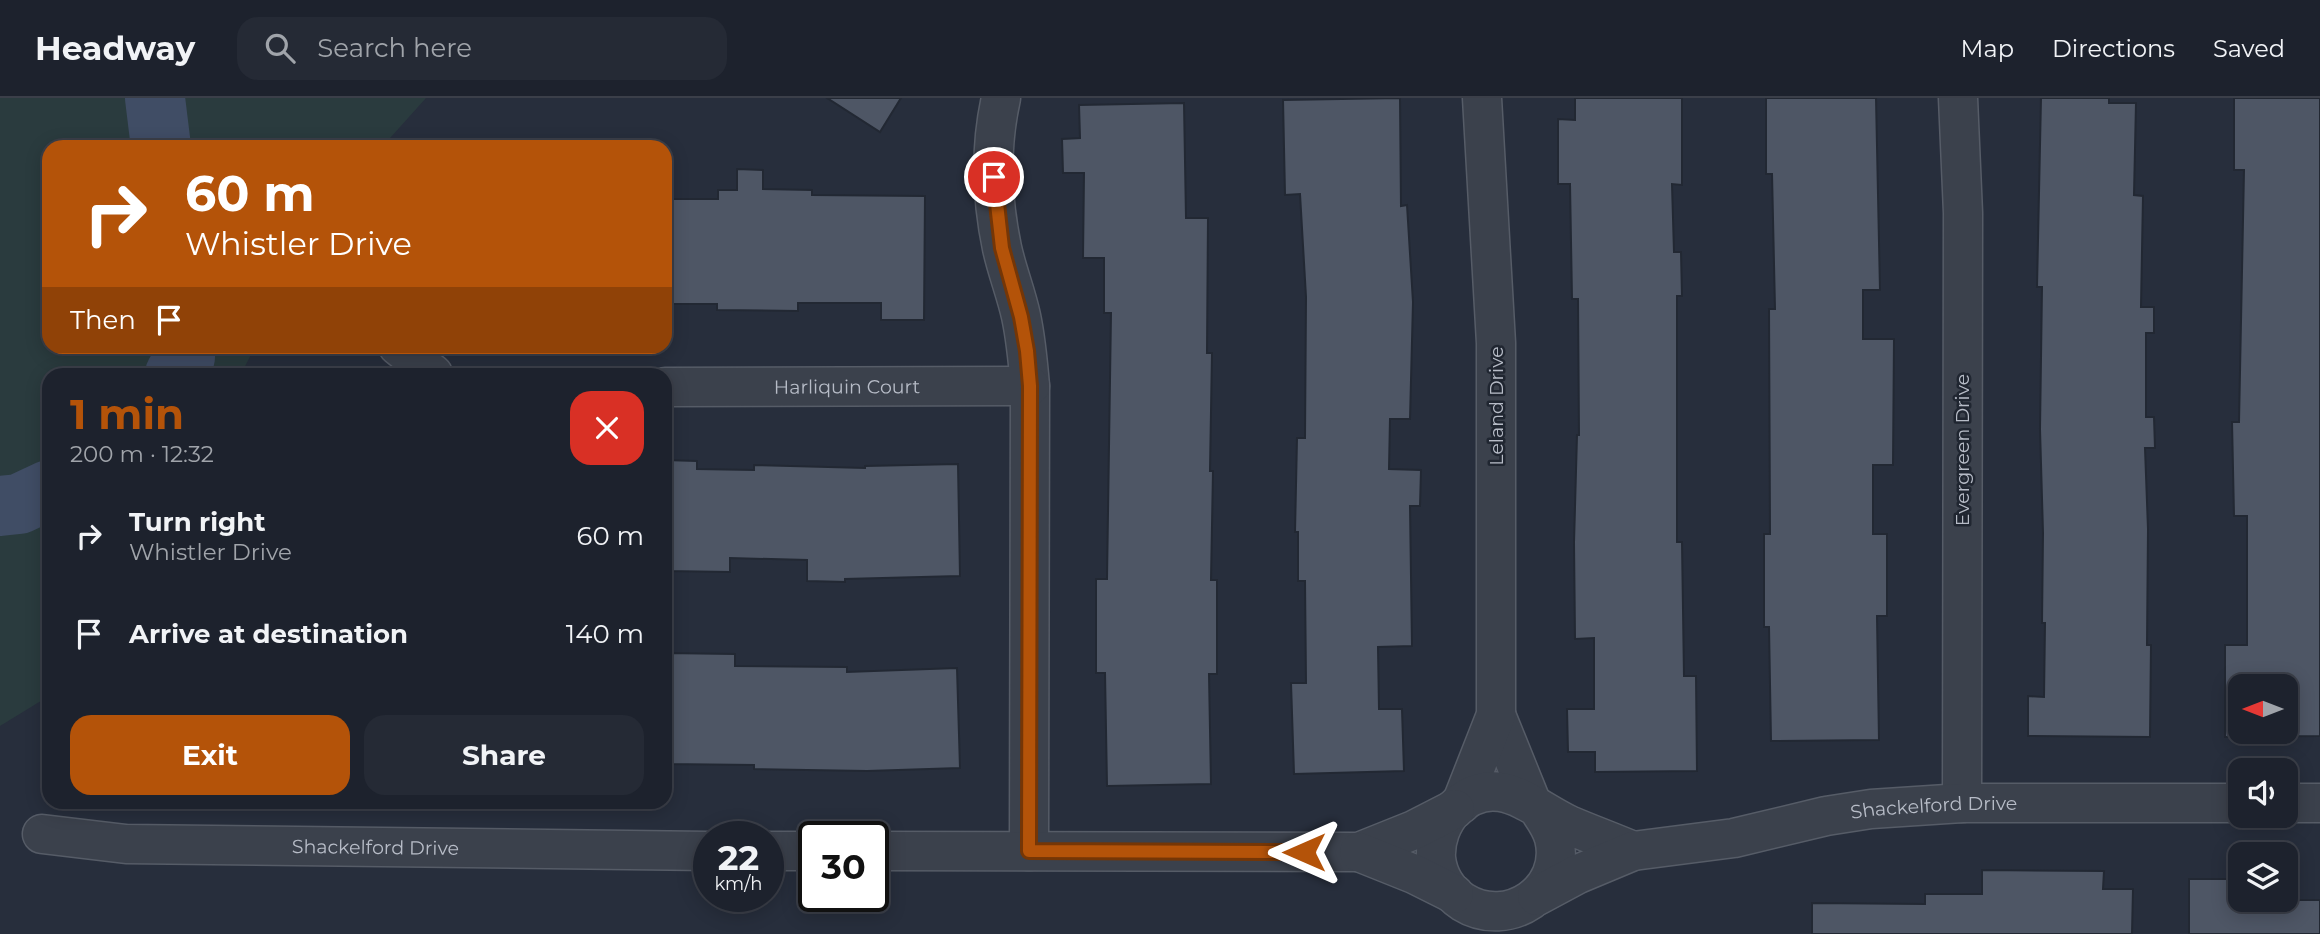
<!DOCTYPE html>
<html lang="en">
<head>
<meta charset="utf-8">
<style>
  body { margin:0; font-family:Montserrat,sans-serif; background:#252a35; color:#f1f3f6; height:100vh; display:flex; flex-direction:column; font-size:26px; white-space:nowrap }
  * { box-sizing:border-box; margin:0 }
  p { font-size:23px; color:#a0a4aa }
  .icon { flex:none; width:38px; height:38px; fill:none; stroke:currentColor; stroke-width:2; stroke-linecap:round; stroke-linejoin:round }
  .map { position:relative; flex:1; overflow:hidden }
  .panel { position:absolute; left:42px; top:270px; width:630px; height:441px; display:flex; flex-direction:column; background:#1d222d; border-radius:21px; box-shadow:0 4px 18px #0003,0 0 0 2px #3b3f49 }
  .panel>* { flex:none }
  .hud { position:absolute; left:42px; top:42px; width:630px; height:214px; border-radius:21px; box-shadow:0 4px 18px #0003,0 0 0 2px #3b3f49; background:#b45309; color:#fff; overflow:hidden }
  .needle { width:46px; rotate:270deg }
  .tools { position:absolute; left:2228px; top:576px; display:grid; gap:14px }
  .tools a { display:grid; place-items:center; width:70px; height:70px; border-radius:14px; background:#1d222d; box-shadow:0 4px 18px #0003,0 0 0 2px #3b3f49; font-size:35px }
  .speed { position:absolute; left:693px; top:723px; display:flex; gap:14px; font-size:35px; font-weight:700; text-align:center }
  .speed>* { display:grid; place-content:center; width:91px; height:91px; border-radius:50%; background:#1d222d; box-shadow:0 4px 18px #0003,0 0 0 2px #3b3f49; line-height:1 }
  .speed small { font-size:18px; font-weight:400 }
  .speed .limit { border:4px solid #111; border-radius:10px; background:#fff; color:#111 }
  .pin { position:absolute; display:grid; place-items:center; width:60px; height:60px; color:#fff; margin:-30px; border:4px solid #fff; border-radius:50%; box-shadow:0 2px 7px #0007 }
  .me { position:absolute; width:77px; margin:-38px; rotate:270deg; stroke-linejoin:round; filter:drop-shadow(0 0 5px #0008) }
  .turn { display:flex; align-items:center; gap:24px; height:147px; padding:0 28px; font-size:32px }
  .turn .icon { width:91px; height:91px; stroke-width:2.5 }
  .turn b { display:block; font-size:49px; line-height:60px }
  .then { display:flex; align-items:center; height:66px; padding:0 28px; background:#0003; gap:14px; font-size:26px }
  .round { display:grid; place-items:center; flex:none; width:74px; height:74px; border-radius:21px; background:#252a35 }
  .headline { display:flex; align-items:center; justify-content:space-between; height:119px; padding:0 28px }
  h1 { font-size:42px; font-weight:700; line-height:52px; color:#b45309 }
  .cta { display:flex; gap:14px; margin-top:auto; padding:14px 28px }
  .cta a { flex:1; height:80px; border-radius:21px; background:#b45309; color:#fff; font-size:28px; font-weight:700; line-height:80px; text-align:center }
  .cta a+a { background:#252a35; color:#f1f3f6 }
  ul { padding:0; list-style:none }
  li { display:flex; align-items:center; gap:21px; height:98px; padding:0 28px }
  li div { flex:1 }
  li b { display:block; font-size:26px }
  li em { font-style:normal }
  header { display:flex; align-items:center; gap:42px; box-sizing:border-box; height:98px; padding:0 35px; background:#1d222d; border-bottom:2px solid #3b3f49 }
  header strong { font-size:33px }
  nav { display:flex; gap:38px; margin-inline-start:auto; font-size:24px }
  .search { width:490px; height:63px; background:#252a35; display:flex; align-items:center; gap:18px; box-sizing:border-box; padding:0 24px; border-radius:21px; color:#a0a4aa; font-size:26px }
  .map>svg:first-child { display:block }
  .green { fill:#2a3b3e }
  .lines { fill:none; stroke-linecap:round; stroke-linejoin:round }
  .river { stroke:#404d65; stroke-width:60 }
  .building { fill:#4e5665; stroke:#222833; stroke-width:2; fill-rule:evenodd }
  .minor-casing { stroke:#565c67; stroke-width:41 }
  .minor { stroke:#3b414c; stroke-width:38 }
  .route-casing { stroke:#753606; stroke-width:18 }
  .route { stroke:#b45309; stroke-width:12 }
  .labels { text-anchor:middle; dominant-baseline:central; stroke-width:5; stroke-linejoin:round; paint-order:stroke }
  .street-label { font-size:19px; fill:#b7bcc7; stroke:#202631 }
</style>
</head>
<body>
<header>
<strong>Headway</strong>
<div class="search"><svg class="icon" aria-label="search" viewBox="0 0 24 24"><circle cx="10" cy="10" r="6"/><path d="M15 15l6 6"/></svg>Search here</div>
<nav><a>Map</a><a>Directions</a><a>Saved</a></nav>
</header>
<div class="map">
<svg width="2320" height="836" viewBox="0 0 2320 836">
  <rect width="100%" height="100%" fill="#272e3c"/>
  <!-- green -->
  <path class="green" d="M 0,0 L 426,0 L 382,49 L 49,49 L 49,248 L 255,249 L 241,276 L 49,276 L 49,598 L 0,628 Z"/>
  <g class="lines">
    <!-- river -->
    <g class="river">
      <path d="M 155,0 L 161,49"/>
      <path d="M 175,276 L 185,259 L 185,248"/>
      <path d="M 0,408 L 19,406 L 49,392"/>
    </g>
  </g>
  <!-- building -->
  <g class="building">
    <path d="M 827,0 L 901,0 L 880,34 Z"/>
    <path d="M 1400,0 L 1401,108 L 1407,107 L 1413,204 L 1410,321 L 1390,321 L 1389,371 L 1421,372 L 1420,408 L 1410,408 L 1412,548 L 1378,549 L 1379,611 L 1402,611 L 1404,673 L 1294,676 L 1291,585 L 1306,585 L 1305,483 L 1298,483 L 1298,434 L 1295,434 L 1297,340 L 1305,340 L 1306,199 L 1300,96 L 1285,97 L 1283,2 Z"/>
    <path d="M 1575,0 L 1682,0 L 1682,87 L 1672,86 L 1674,154 L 1681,154 L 1682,198 L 1677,198 L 1677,444 L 1682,444 L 1684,578 L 1696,578 L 1697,673 L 1595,674 L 1595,654 L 1568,654 L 1567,611 L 1594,611 L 1594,540 L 1575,541 L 1574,445 L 1577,337 L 1579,337 L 1578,201 L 1572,201 L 1570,86 L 1558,86 L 1558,21 L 1575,22 Z"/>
    <path d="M 1766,0 L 1876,0 L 1880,192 L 1863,192 L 1863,241 L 1894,241 L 1893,367 L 1873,367 L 1873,436 L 1887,436 L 1887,518 L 1877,518 L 1879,642 L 1771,643 L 1769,529 L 1764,529 L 1764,436 L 1770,436 L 1769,211 L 1775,211 L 1772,76 L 1766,76 Z"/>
    <path d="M 2041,0 L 2109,0 L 2109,5 L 2136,5 L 2134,97 L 2143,98 L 2141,209 L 2154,209 L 2154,235 L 2146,235 L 2146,319 L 2154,319 L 2155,350 L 2145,350 L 2148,431 L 2147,547 L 2151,547 L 2150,639 L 2028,638 L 2028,598 L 2044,599 L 2045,525 L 2042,525 L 2043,435 L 2040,331 L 2042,189 L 2037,189 Z"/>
    <path d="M 2234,0 L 2320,0 L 2320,638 L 2225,639 L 2225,547 L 2247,547 L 2247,418 L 2234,418 L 2232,324 L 2239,324 L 2244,72 L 2234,72 ZM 2240,588 L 2286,588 L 2286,634 L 2240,634 Z"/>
    <path d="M 1184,5 L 1186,120 L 1208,120 L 1207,255 L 1212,255 L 1210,373 L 1213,373 L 1211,482 L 1217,482 L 1217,576 L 1209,576 L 1211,686 L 1107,688 L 1105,575 L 1096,575 L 1096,481 L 1107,481 L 1111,215 L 1104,215 L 1104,160 L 1083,160 L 1084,75 L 1063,75 L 1062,41 L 1080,40 L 1079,7 Z"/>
    <path d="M 737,71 L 763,72 L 763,91 L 812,92 L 812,97 L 925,98 L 924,222 L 881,222 L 881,205 L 798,205 L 798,213 L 717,212 L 717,206 L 665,206 L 665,101 L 718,101 L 718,92 L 737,92 Z"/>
    <path d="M 665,362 L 697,363 L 697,371 L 754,372 L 754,367 L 865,370 L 865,368 L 958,366 L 960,478 L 845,481 L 845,484 L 807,483 L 807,462 L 730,460 L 730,474 L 665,473 Z"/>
    <path d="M 665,555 L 735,556 L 735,568 L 847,569 L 847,574 L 957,570 L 960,670 L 867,673 L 754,671 L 754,667 L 665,666 Z"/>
    <path d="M 1982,772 L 2104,773 L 2103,791 L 2133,791 L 2132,836 L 1812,836 L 1812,805 L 1925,806 L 1925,796 L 1982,796 Z"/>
    <path d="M 2189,781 L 2240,781 L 2240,802 L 2320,802 L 2320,836 L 2189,836 Z"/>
  </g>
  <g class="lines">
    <!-- minor casing -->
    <g class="minor-casing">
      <g id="minor">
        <path d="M 1001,0 C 990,49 992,102 1002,150 C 1007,173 1016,195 1021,218 C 1026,241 1028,264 1030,288 L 1029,753"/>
        <path d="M 1958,0 L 1963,115 L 1962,705"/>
        <path d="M 398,248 L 433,276"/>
        <path id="s1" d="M 665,289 L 1030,288"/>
        <path d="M 1496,617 L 1532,706"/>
        <path d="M 2286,705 L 2320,705"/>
        <path d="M 1461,706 L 1496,617 L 1496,245 L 1482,0"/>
        <path d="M 1539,712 C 1545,721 1551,729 1554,740 C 1567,793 1508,832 1463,804 C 1448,794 1438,778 1436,760 C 1435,742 1442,723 1454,711 C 1495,671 1531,709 1569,727 C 1590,736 1612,744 1633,753"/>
        <path id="s2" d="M 42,736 L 126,746 L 709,753"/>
        <path d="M 768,753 L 814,753"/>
        <path d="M 873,753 L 1359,754 L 1414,732 L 1455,711"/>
        <path d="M 1359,754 L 1414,776 L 1454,796"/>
        <path id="s3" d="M 1537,798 L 1578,776 L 1633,753 L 1734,740 L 1826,718 L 1871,711 L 1962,705 L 2240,705"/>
      </g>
    </g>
    <!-- minor -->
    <use href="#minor" class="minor"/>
  </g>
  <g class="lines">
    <!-- route casing -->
    <g class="route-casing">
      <path id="route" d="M 994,79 L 1002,150 L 1021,219 L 1027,253 L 1030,288 L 1029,753 L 1304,754"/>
    </g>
    <!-- route -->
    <use href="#route" class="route"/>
  </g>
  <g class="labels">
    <!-- street labels -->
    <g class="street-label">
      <text stroke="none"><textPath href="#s1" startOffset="182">Harliquin Court</textPath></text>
      <text transform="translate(1496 308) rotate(-90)">Leland Drive</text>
      <text transform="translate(1962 352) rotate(-90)">Evergreen Drive</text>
      <text stroke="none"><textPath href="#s3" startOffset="411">Shackelford Drive</textPath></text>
      <text stroke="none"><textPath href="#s2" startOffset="334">Shackelford Drive</textPath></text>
    </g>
  </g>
</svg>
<div class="tools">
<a><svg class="needle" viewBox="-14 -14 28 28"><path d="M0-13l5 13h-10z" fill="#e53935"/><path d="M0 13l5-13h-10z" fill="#a0a4aa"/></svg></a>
<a><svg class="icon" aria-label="sound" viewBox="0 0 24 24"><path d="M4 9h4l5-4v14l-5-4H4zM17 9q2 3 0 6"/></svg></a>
<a><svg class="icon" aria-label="layers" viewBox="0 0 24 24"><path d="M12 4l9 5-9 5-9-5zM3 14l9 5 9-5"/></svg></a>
</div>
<div class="speed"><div>22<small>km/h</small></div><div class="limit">30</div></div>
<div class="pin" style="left:994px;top:79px;background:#d93025"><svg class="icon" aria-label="arrive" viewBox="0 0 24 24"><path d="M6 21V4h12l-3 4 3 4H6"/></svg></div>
<svg class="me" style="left:1304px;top:754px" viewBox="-20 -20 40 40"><path d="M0-17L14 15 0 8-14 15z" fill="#b45309" stroke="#fff" stroke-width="4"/></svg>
<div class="hud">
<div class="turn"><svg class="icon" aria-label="right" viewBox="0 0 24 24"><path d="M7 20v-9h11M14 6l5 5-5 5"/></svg><div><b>60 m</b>Whistler Drive</div></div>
<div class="then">Then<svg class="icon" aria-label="arrive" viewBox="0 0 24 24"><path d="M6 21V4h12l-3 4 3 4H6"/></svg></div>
</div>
<section class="panel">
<div class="headline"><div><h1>1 min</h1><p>200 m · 12:32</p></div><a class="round" style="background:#d93025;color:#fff"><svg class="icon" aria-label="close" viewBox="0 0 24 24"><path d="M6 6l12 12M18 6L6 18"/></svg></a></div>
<ul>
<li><svg class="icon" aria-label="right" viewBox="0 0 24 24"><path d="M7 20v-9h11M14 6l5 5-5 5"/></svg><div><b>Turn right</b><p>Whistler Drive</p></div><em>60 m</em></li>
<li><svg class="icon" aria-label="arrive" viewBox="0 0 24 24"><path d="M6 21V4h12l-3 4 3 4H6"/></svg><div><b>Arrive at destination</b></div><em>140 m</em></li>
</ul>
<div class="cta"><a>Exit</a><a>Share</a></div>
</section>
</div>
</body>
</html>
